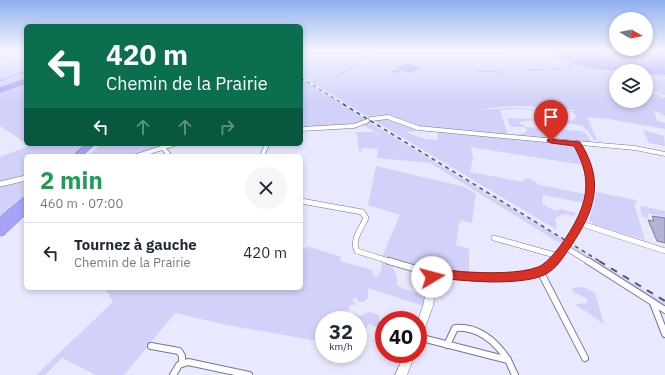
<!DOCTYPE html>
<html lang="fr">
<head>
<meta charset="utf-8">
<style>
  body { margin:0; font-family:"IBM Plex Sans",sans-serif; background:#f6f6f7; color:#1f2937; height:100vh; display:flex; flex-direction:column; font-size:15px; white-space:nowrap }
  * { box-sizing:border-box; margin:0 }
  p { font-size:13px; color:#747a83 }
  .icon { flex:none; width:22px; height:22px; fill:none; stroke:currentColor; stroke-width:2; stroke-linecap:round; stroke-linejoin:round }
  .map { position:relative; flex:1; overflow:hidden }
  .panel { position:absolute; left:24px; top:154px; width:279px; height:136px; display:flex; flex-direction:column; background:#fff; border-radius:6px; box-shadow:0 2px 6px #0003 }
  .panel>* { flex:none }
  .top-card { position:absolute; left:24px; top:24px; width:279px; height:122px; border-radius:6px; box-shadow:0 2px 6px #0003; background:#0b6e4f; color:#fff; overflow:hidden }
  .needle { width:26px; rotate:99deg }
  .controls { position:absolute; left:609px; top:12px; display:grid; gap:8px }
  .controls a { display:grid; place-items:center; width:44px; height:44px; border-radius:50%; background:#fff; box-shadow:0 2px 6px #0003; font-size:20px }
  .speed { position:absolute; left:315px; top:311px; display:flex; gap:8px; font-size:20px; font-weight:700; text-align:center }
  .speed>* { display:grid; place-content:center; width:52px; height:52px; border-radius:50%; background:#fff; box-shadow:0 2px 6px #0003; line-height:1 }
  .speed small { font-size:10px; font-weight:400 }
  .speed .limit { border:6px solid #d22; background:#fff; color:#111 }
  .pin { position:absolute; display:grid; place-items:center; width:34px; height:34px; color:#fff; margin:-41px -17px; border-radius:50% 50% 50% 0; rotate:-45deg; box-shadow:0 0 4px #0007 }
  .pin .icon { rotate:45deg }
  .me { position:absolute; width:44px; margin:-22px; rotate:82deg; stroke-linejoin:round; filter:drop-shadow(0 0 3px #0008) }
  .turn { display:flex; align-items:center; gap:14px; height:84px; padding:0 16px; font-size:18px }
  .turn .icon { width:52px; height:52px; stroke-width:2.5 }
  .turn b { display:block; font-size:28px; line-height:34px }
  .lanes { display:flex; align-items:center; height:38px; padding:0 16px; background:#0003; justify-content:center; gap:20px; direction:ltr }
  .lanes .off { opacity:.35 }
  .round { display:grid; place-items:center; flex:none; width:42px; height:42px; border-radius:21px; background:#f6f6f7 }
  .summary { display:flex; align-items:center; justify-content:space-between; height:68px; padding:0 16px }
  h1 { font-size:24px; font-weight:700; line-height:30px; color:#1e9e55 }
  ul { padding:0; list-style:none }
  li { display:flex; align-items:center; gap:12px; height:60px; padding:0 16px; border-top:1px solid #e0e1e3 }
  li div { flex:1 }
  li b { display:block; font-size:15px }
  li em { font-style:normal }
  .map>svg:first-child { display:block }
  .green { fill:#d1d1fa }
  .water { fill:#a9a6f8 }
  .lines { fill:none; stroke-linecap:round; stroke-linejoin:round }
  .stream { stroke:#a9a6f8; stroke-width:1 }
  .building { fill:#b3b3d6; stroke:#7c7c9c }
  .street-far2-casing { stroke:#767596; stroke-width:5 }
  .street-far1-casing { stroke:#767596; stroke-width:6 }
  .street-casing { stroke:#767596; stroke-width:8 }
  .secondary-casing { stroke:#767596; stroke-width:1 }
  .highway-casing { stroke:#7c79b6; stroke-width:1 }
  .street-far2 { stroke:#fff; stroke-width:4 }
  .street-far1 { stroke:#fff; stroke-width:5 }
  .street { stroke:#fff; stroke-width:6 }
  .secondary { fill:#fff; fill-rule:evenodd }
  .highway { fill:#a7a3f9; fill-rule:evenodd }
  .rail-far2 { stroke:#555565; stroke-width:1; stroke-dasharray:3.5 3.5; stroke-linecap:butt }
  .rail-far1 { stroke:#555565; stroke-width:1.5; stroke-dasharray:4 4; stroke-linecap:butt }
  .rail { stroke:#555565; stroke-width:2; stroke-dasharray:7 7; stroke-linecap:butt }
  .route { fill:#d93025; stroke:#8d1f18 }
</style>
</head>
<body>
<div class="map">
<svg width="665" height="375" viewBox="0 0 665 375">
  <rect width="100%" height="100%" fill="#e8e8fe"/>
  <!-- green -->
  <g class="green">
    <path d="M 0,51 L 26,51 L 26,78 L 0,87 Z"/>
    <path d="M 301,51 L 544,51 L 584,67 L 616,71 L 616,101 L 646,101 L 646,90 L 662,96 L 659,98 L 665,97 L 665,116 L 654,110 L 657,121 L 665,123 L 665,129 L 609,119 L 587,117 L 597,140 L 594,140 L 589,132 L 584,128 L 584,126 C 573,124 526,117 519,123 L 527,127 L 581,131 L 586,133 L 592,143 L 514,135 L 525,133 L 527,130 L 524,127 L 510,127 L 507,118 L 567,121 L 573,120 L 576,117 L 574,113 L 568,111 L 575,111 L 574,110 C 543,107 510,103 479,110 L 512,108 L 566,111 L 515,109 L 500,110 L 508,135 L 420,127 L 386,115 L 375,115 L 370,118 L 301,76 Z"/>
    <path d="M 646,74 L 665,75 L 665,78 L 659,78 L 665,79 L 665,95 L 646,89 L 646,79 L 658,78 L 646,78 Z"/>
    <path d="M 301,79 L 368,120 L 354,124 L 301,128 Z"/>
    <path d="M 26,84 L 26,143 L 0,126 L 0,93 Z"/>
    <path d="M 384,118 L 415,129 L 416,131 L 405,132 L 425,139 L 438,140 L 438,131 L 574,144 L 577,146 L 584,165 L 471,147 L 473,157 L 470,172 L 523,182 L 525,178 L 531,179 L 539,185 L 585,194 L 585,203 L 543,195 L 542,204 L 555,211 L 561,209 L 576,213 L 574,216 L 564,214 L 555,218 L 557,230 L 373,120 Z"/>
    <path d="M 369,122 L 564,240 L 564,241 L 560,243 L 430,163 L 377,158 L 378,149 L 363,148 L 361,152 L 359,151 L 356,132 L 374,132 L 379,135 L 379,134 L 365,126 L 360,126 Z"/>
    <path d="M 643,130 L 664,136 L 665,146 L 649,143 Z"/>
    <path d="M 28,144 L 87,144 L 73,156 L 26,156 L 26,175 L 0,182 L 0,157 L 29,146 Z"/>
    <path d="M 102,144 L 168,144 L 132,156 L 88,156 Z"/>
    <path d="M 376,166 L 465,187 L 476,194 L 472,223 L 460,220 L 456,245 L 469,249 L 469,273 C 441,276 409,264 382,257 L 400,215 L 368,205 Z"/>
    <path d="M 26,179 L 26,196 L 0,219 L 0,185 Z"/>
    <path d="M 596,192 L 636,200 L 637,203 L 634,204 L 645,240 L 595,225 L 589,220 L 594,205 Z"/>
    <path d="M 642,206 L 665,211 L 665,217 L 648,213 L 648,218 L 642,217 L 640,207 Z"/>
    <path d="M 571,245 L 665,303 L 665,307 L 573,250 Z"/>
    <path d="M 307,246 L 341,257 L 340,261 L 373,270 L 372,273 L 376,277 L 381,271 L 382,262 L 392,266 L 397,277 L 397,285 L 404,289 L 427,296 L 424,306 L 368,288 L 368,298 L 364,302 L 359,302 L 354,297 L 353,300 L 356,304 L 349,306 L 348,312 L 360,316 L 369,312 L 379,315 L 380,328 L 368,324 L 366,330 L 358,328 L 358,320 L 349,320 L 347,317 L 346,320 L 324,320 L 324,342 L 227,325 L 175,313 L 124,375 L 96,375 L 62,358 L 45,375 L 36,375 L 113,302 L 105,288 L 301,288 L 301,248 L 305,249 Z"/>
    <path d="M 583,287 L 595,293 L 604,324 C 595,319 594,316 587,312 C 583,309 580,309 576,304 L 588,303 L 586,298 L 573,292 L 572,288 Z"/>
  </g>
  <!-- water -->
  <g class="water">
    <path d="M 544,51 L 665,51 L 665,75 L 646,74 L 646,71 C 603,71 584,71 544,51 Z"/>
    <path d="M 405,63 L 413,64 L 421,68 C 415,70 410,76 403,70 L 396,73 L 388,70 L 397,71 L 396,69 L 401,70 L 397,67 Z"/>
    <path d="M 26,78 L 26,84 L 0,93 L 0,87 Z"/>
  </g>
  <g class="lines">
    <!-- stream -->
    <g class="stream">
      <path d="M 541,51 L 566,63 L 572,68 L 569,69"/>
      <path d="M 0,59 L 23,51"/>
      <path d="M 547,69 L 559,69"/>
      <path d="M 527,70 L 543,69"/>
      <path d="M 476,71 L 502,72"/>
      <path d="M 337,76 L 355,65 L 371,51"/>
      <path d="M 0,81 L 26,71"/>
    </g>
  </g>
  <!-- building -->
  <path class="building" d="M 652,216 L 665,218 L 665,243 L 657,241 L 648,220 L 654,221 Z"/>
  <g class="lines">
    <!-- street-far2 casing -->
    <g class="street-far2-casing">
      <g id="street-far2">
        <path d="M 371,119 L 388,117 L 418,128 L 577,143"/>
        <path d="M 301,129 L 354,126 L 367,121"/>
        <path d="M 163,148 L 170,156"/>
        <path d="M 137,156 L 174,144"/>
        <path d="M 262,156 L 267,144"/>
      </g>
    </g>
    <!-- street-far1 casing -->
    <g class="street-far1-casing">
      <g id="street-far1">
        <path d="M 0,184 L 26,178"/>
        <path d="M 301,201 L 362,212 L 366,218 C 362,227 351,241 357,251 L 392,262"/>
        <path d="M 579,223 L 665,251"/>
        <path d="M 494,238 L 558,256"/>
        <path d="M 565,247 L 589,262"/>
      </g>
    </g>
    <!-- street casing -->
    <g class="street-casing">
      <g id="street">
        <path d="M 389,261 L 433,274"/>
        <path d="M 588,261 L 665,310"/>
        <path d="M 540,271 L 585,358"/>
        <path d="M 653,303 L 665,334"/>
        <path d="M 418,337 L 508,360 L 515,375"/>
        <path d="M 447,345 L 455,328 C 479,326 496,342 508,360"/>
        <path d="M 151,346 L 179,351 L 182,356 L 182,363"/>
        <path d="M 173,375 L 179,365 L 188,362 L 249,375"/>
      </g>
    </g>
    <!-- secondary casing -->
    <g class="secondary-casing">
      <g id="secondary">
        <path d="M 577,141 L 635,146 L 665,152 L 665,156 L 635,150 L 581,145 C 587,157 593,169 594,182 C 596,206 565,266 543,274 C 510,287 471,281 437,277 L 433,306 L 422,336 L 418,338 L 418,320 L 423,306 L 430,271 C 440,268 452,271 463,272 C 483,274 527,277 544,265 C 558,256 567,238 574,224 C 592,192 589,175 574,143 Z"/>
        <path d="M 405,354 L 415,354 L 407,375 L 395,375 Z"/>
      </g>
    </g>
    <!-- highway casing -->
    <g class="highway-casing">
      <g id="highway">
        <path d="M 86,144 L 95,144 L 82,156 L 73,156 Z"/>
        <path d="M 26,197 L 26,214 L 4,235 L 0,236 L 0,217 L 23,198 Z"/>
      </g>
    </g>
    <!-- street-far2 -->
    <use href="#street-far2" class="street-far2"/>
    <!-- street-far1 -->
    <use href="#street-far1" class="street-far1"/>
    <!-- street -->
    <use href="#street" class="street"/>
    <!-- secondary -->
    <use href="#secondary" class="secondary"/>
    <!-- highway -->
    <use href="#highway" class="highway"/>
    <!-- rail-far2 -->
    <path class="rail-far2" d="M 301,78 L 345,105"/>
    <!-- rail-far1 -->
    <path class="rail-far1" d="M 343,104 L 601,262"/>
    <!-- rail -->
    <path class="rail" d="M 599,261 L 665,301"/>
  </g>
  <!-- sky -->
  <linearGradient id="sky" x2="0" y2="1"><stop stop-color="#8faeee"/><stop offset="0.49" stop-color="#f5f5ff"/><stop offset="1" stop-color="#f5f5ff" stop-opacity="0"/></linearGradient>
  <rect width="665" height="104" fill="url(#sky)"/>
  <!-- route -->
  <path class="route" d="M 548,139 L 580,142 C 605,181 595,210 571,246 C 563,257 557,269 544,275 C 521,286 464,281 438,278 L 432,282 L 428,281 L 426,277 L 429,271 C 442,267 455,272 468,272 C 487,273 520,274 538,267 C 552,261 569,234 576,221 C 590,193 589,173 574,146 L 551,143 L 547,141 Z"/>
</svg>
<div class="controls">
<a><svg class="needle" viewBox="-14 -14 28 28"><path d="M0-13l5 13h-10z" fill="#e53935"/><path d="M0 13l5-13h-10z" fill="#747a83"/></svg></a>
<a><svg class="icon" aria-label="layers" viewBox="0 0 24 24"><path d="M12 4l9 5-9 5-9-5zM3 14l9 5 9-5"/></svg></a>
</div>
<div class="speed"><div>32<small>km/h</small></div><div class="limit">40</div></div>
<div class="pin" style="left:551px;top:141px;background:#d93025"><svg class="icon" aria-label="arrive" viewBox="0 0 24 24"><path d="M6 21V4h12l-3 4 3 4H6"/></svg></div>
<svg class="me" style="left:432px;top:277px" viewBox="-20 -20 40 40"><circle r="19" fill="#fff"/><path d="M0-13L10 11 0 6-10 11z" fill="#d93025"/></svg>
<div class="top-card">
<div class="turn"><svg class="icon" aria-label="left" viewBox="0 0 24 24"><path d="M17 20v-9H6M10 6l-5 5 5 5"/></svg><div><b>420 m</b>Chemin de la Prairie</div></div>
<div class="lanes"><svg class="icon" aria-label="left" viewBox="0 0 24 24"><path d="M17 20v-9H6M10 6l-5 5 5 5"/></svg><svg class="icon off" aria-label="ahead" viewBox="0 0 24 24"><path d="M12 20V5M6 11l6-6 6 6"/></svg><svg class="icon off" aria-label="ahead" viewBox="0 0 24 24"><path d="M12 20V5M6 11l6-6 6 6"/></svg><svg class="icon off" aria-label="right" viewBox="0 0 24 24"><path d="M7 20v-9h11M14 6l5 5-5 5"/></svg></div>
</div>
<section class="panel">
<div class="summary"><div><h1>2 min</h1><p>460 m · 07:00</p></div><a class="round"><svg class="icon" aria-label="close" viewBox="0 0 24 24"><path d="M6 6l12 12M18 6L6 18"/></svg></a></div>
<ul>
<li><svg class="icon" aria-label="left" viewBox="0 0 24 24"><path d="M17 20v-9H6M10 6l-5 5 5 5"/></svg><div><b>Tournez à gauche</b><p>Chemin de la Prairie</p></div><em>420 m</em></li>
</ul>
</section>
</div>
</body>
</html>
